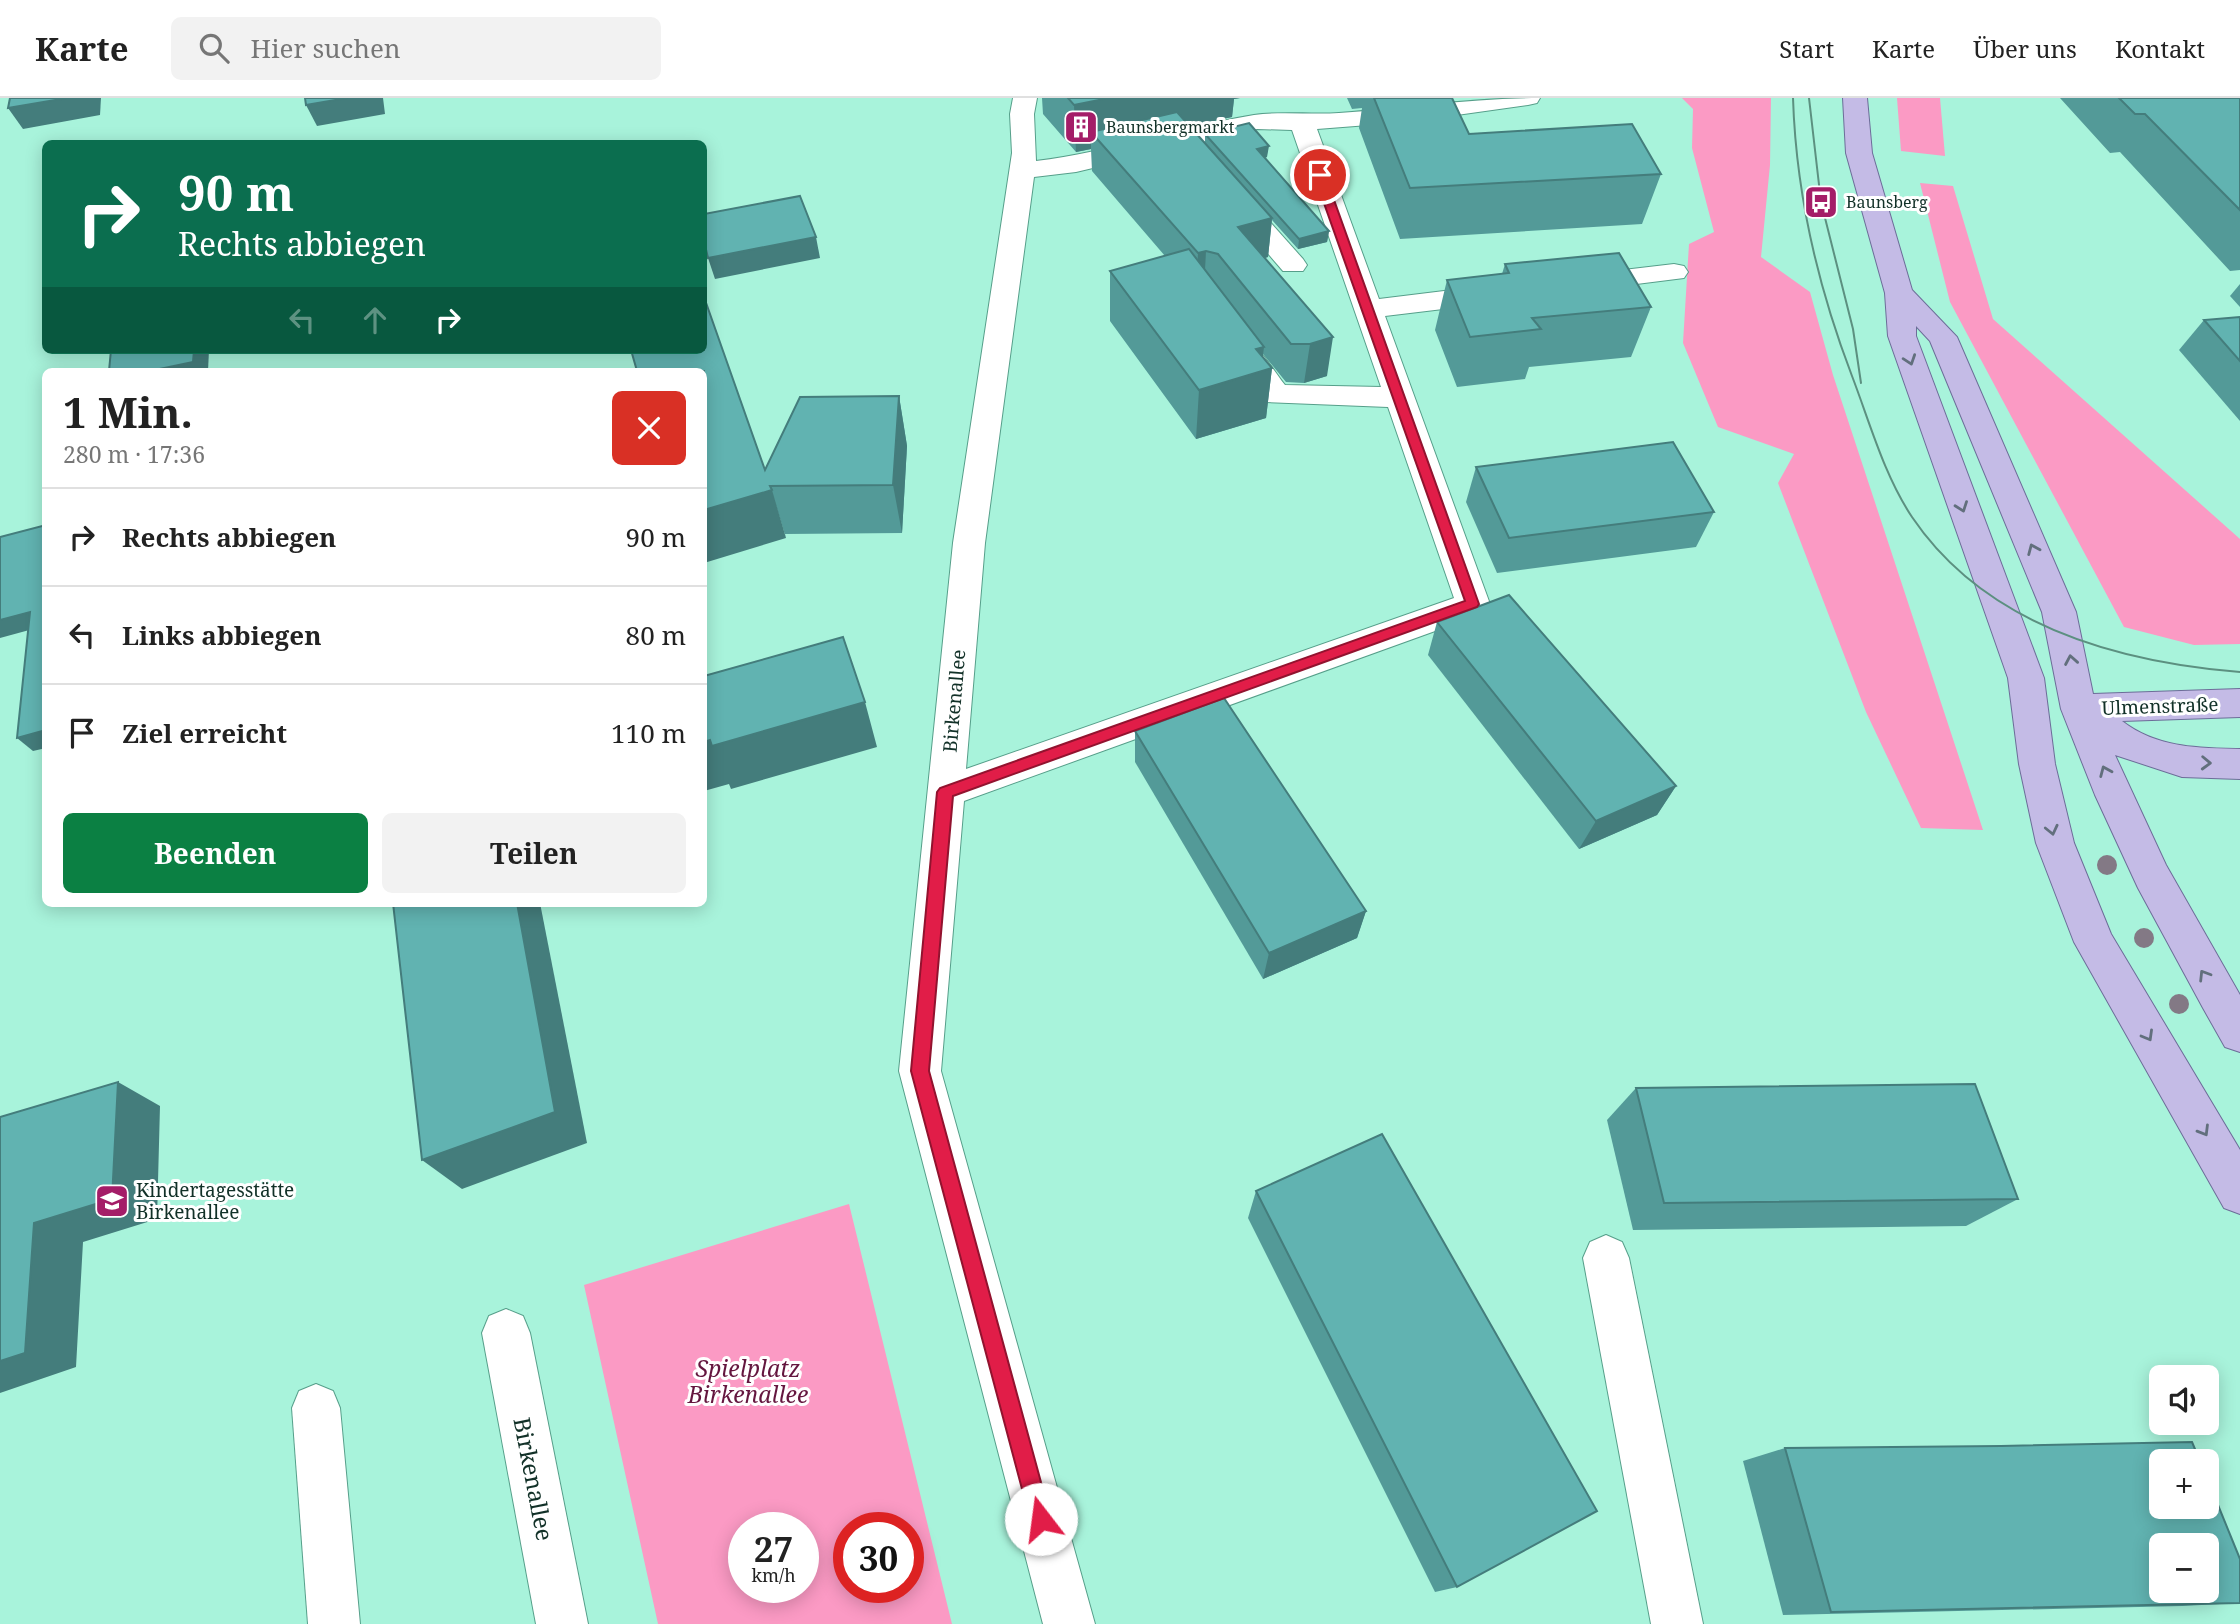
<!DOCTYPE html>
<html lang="de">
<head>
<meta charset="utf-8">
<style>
  body { margin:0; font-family:"Noto Serif",serif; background:#f2f2f2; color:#222; height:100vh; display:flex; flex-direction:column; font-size:26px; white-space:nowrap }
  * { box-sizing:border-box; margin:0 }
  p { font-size:23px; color:#767676 }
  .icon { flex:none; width:38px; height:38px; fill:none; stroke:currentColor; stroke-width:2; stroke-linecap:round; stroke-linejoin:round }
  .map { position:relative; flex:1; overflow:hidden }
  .sheet { position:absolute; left:42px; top:270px; width:665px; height:539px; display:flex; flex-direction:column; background:#fff; border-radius:10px; box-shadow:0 4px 18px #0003 }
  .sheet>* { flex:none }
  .hud { position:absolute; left:42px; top:42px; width:665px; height:214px; border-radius:10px; box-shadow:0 4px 18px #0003; background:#0b6e4f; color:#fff; overflow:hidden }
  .controls { position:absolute; left:2149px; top:1267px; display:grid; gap:14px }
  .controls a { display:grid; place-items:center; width:70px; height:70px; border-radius:10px; background:#fff; box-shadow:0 4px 18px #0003; font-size:35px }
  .speed { position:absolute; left:728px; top:1414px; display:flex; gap:14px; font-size:35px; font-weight:700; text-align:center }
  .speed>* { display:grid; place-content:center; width:91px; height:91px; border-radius:50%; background:#fff; box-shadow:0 4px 18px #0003; line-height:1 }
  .speed small { font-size:18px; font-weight:400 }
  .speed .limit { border:10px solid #d22; background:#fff; color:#111 }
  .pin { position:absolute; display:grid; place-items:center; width:60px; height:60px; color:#fff; margin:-30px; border:4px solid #fff; border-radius:50%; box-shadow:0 2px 7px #0007 }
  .me { position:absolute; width:77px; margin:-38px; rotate:345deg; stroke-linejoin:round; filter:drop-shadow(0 0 5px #0008) }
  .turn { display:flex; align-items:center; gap:24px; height:147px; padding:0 21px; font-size:32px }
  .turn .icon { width:91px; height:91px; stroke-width:2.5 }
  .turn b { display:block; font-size:49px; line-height:60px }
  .lanes { display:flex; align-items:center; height:66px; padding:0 21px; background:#0003; justify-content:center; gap:35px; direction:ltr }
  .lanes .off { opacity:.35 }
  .round { display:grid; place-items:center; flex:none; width:74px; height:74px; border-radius:10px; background:#f2f2f2 }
  .summary { display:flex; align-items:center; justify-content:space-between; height:119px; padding:0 21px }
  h1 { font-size:42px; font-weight:700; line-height:52px }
  .cta { display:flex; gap:14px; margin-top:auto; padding:14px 21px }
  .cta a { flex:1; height:80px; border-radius:10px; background:#0b8043; color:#fff; font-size:28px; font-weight:700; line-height:80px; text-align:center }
  .cta a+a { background:#f2f2f2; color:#222 }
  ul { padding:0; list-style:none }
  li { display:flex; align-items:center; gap:21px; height:98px; padding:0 21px; border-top:2px solid #e0e0e0 }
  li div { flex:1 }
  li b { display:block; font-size:26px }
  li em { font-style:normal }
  header { display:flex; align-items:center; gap:42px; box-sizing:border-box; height:98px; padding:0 35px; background:#fff; border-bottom:2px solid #e0e0e0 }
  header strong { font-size:33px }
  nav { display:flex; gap:38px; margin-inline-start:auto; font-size:24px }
  .search { width:490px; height:63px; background:#f2f2f2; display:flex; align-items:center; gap:18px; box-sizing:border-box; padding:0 24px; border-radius:10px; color:#767676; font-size:26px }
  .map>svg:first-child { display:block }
  .green { fill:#fb9ac4; fill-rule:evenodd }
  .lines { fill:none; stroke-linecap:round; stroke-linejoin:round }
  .minor-casing { stroke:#569f8a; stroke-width:2 }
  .major-casing { stroke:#6c6d98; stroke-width:2 }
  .minor { fill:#fff; fill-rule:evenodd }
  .major { fill:#c4bbe6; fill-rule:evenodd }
  .tram { stroke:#5c9080; stroke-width:2 }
  .tree { fill:#837985 }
  .wall { fill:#539a98 }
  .shaded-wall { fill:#447d7c }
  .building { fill:#61b3b1; stroke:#447d7c; stroke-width:2; fill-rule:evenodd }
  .oneway { stroke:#626f7d }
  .route { fill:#e11d48; stroke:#92132f; stroke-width:2 }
  .labels { text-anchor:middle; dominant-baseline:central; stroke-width:6; stroke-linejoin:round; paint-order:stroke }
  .far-poi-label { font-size:16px; fill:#123128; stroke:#fff; text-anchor:start }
  .street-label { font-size:19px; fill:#123128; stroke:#fff }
  .poi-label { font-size:19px; fill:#123128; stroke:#fff; text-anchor:start }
  .near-park-label { font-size:23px; font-style:italic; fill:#64163f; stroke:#fff }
  .near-street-label { font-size:23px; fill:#123128; stroke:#fff }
</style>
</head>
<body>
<header>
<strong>Karte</strong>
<div class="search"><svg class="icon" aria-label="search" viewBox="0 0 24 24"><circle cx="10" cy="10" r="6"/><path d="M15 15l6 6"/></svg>Hier suchen</div>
<nav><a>Start</a><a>Karte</a><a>Über uns</a><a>Kontakt</a></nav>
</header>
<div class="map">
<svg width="2240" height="1526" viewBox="0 0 2240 1526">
  <rect width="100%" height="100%" fill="#a8f3db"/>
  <!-- green -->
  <g class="green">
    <path d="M 1682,0 L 1771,0 L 1770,67 L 1761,159 L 1810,194 L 1833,277 L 1983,732 L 1921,730 L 1866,614 L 1778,385 L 1794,356 L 1718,329 L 1683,245 L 1689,146 L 1714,134 L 1692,50 L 1693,11 Z"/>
    <path d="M 1897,0 L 1940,0 L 1945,58 L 1901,53 Z"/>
    <path d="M 1920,85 L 1953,88 L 1993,221 L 2240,441 L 2240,546 L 2194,547 L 2124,529 L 1950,204 Z"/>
    <path d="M 849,1106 L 952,1526 L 658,1526 L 584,1187 ZM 744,1430 L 803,1430 L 803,1489 L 744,1489 ZM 849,1430 L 908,1430 L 908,1489 L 849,1489 Z"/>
  </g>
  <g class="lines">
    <!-- minor casing -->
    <g class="minor-casing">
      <g id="minor">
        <path d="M 1013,0 L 1037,0 L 1034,16 L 1036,63 C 1110,54 1181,29 1254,17 C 1281,13 1312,17 1339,15 C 1407,10 1472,0 1540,0 L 1537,5 L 1528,7 L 1407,24 L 1317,31 L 1379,201 L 1493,187 L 1503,190 L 1507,196 L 1503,202 L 1493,205 L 1385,218 L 1490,506 L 1485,515 L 964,703 L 941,973 L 1095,1526 L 1043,1526 L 899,973 L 953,445 L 1012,55 L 1010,16 ZM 1257,31 L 1292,32 L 1381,289 L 1285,287 C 1270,269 1253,233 1227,240 L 1223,246 L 1266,304 L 1388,309 L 1454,500 L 966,671 L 985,445 L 1034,79 L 1076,74 Z"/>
        <path d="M 1236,94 L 1245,96 L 1303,161 L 1307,167 L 1303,173 L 1283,173 L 1227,108 L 1223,102 L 1227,96 Z"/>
        <path d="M 1674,166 L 1684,168 L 1688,174 L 1684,180 L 1581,193 L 1571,191 L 1567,185 L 1571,179 L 1581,177 Z"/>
        <path d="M 1606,1137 L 1622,1144 L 1629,1160 L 1703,1526 L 1651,1526 L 1583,1160 L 1590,1144 Z"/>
        <path d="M 506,1211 L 523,1218 L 530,1235 L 588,1526 L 536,1526 L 482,1235 L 489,1218 Z"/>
        <path d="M 316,1286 L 333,1293 L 340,1310 L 360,1526 L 308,1526 L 292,1310 L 299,1293 Z"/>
      </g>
    </g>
    <!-- major casing -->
    <g class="major-casing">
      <path id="major" d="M 1843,0 L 1867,0 L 1872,55 L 1912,192 L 1957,239 L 2076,514 L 2093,596 L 2240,591 L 2240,619 L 2122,623 C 2157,650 2198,650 2240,651 L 2240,681 L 2182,679 L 2115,657 L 2166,767 L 2240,897 L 2240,954 L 2225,949 L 2203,910 L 2138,790 L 2095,697 L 2061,611 L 2042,514 L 1930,243 L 1916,228 L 1916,238 L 2044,580 L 2055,666 L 2074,745 L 2111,836 L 2240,1052 L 2240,1116 L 2224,1110 L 2074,844 L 2036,745 L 2019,666 L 2008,580 L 1888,238 L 1885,195 L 1846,55 Z"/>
    </g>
    <!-- minor -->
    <use href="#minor" class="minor"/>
    <!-- major -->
    <use href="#major" class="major"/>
    <!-- tram -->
    <g class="tram">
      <path d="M 1793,0 C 1796,96 1818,189 1852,278 C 1870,325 1884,377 1912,419 C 1985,527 2117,564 2240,574"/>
      <path d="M 1809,0 L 1821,104 L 1853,231 L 1861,285"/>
    </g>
  </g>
  <!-- trees -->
  <g class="tree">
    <circle cx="2107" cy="767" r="10"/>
    <circle cx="2144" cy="840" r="10"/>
    <circle cx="2179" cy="906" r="10"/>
  </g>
  <!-- wall -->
  <g class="wall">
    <path d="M 1042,0 L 1240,0 L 1234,1 L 1232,19 L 1190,28 L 1205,45 L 1205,36 L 1267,59 L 1265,60 L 1329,133 L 1327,144 L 1298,151 L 1272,122 L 1268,159 L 1265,160 L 1327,278 L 1304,285 L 1286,284 L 1263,256 L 1263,259 L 1272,270 L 1266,320 L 1196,341 L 1110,223 L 1110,173 L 1165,158 L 1092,73 L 1091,51 L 1076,54 L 1043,16 Z"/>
    <path d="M 1347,0 L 1452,0 L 1469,36 L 1661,76 L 1642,126 L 1400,141 L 1359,30 L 1362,10 L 1352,11 Z"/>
    <path d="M 2060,0 L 2240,0 L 2240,172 L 2230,173 L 2120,54 L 2110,55 Z"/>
    <path d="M 1505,166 L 1651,209 L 1631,259 L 1529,269 L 1525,281 L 1457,289 L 1435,232 L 1447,182 L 1502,176 Z"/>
    <path d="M 2240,186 L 2240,209 L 2230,198 Z"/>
    <path d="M 2240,219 L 2240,323 L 2179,252 L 2204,222 Z"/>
    <path d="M 899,298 L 907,348 L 902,435 L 785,436 L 786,440 L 765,372 Z"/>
    <path d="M 1476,369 L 1714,414 L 1696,449 L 1497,475 L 1466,404 Z"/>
    <path d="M 1437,524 L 1676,688 L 1657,717 L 1579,751 L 1428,557 Z"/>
    <path d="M 1135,633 L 1366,813 L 1357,840 L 1263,881 L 1135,664 Z"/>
    <path d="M 1636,990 L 2018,1101 L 1966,1128 L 1633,1132 L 1607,1022 Z"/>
    <path d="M 1256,1093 L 1457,1489 L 1435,1494 L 1248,1120 Z"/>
    <path d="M 2001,1348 L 2240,1461 L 2240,1505 L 2182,1508 L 1783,1517 L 1743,1363 L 1785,1350 Z"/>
  </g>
  <!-- shaded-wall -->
  <g class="shaded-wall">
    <path d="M 67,0 L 101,0 L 100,17 L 23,31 L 8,10 Z"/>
    <path d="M 347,0 L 383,0 L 385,16 L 317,28 L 306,7 Z"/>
    <path d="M 1109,0 L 1240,0 L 1234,1 L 1232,19 L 1103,48 L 1091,34 L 1091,51 L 1076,54 L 1074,7 Z"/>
    <path d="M 1269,48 L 1267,59 L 1256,62 L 1257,51 Z"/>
    <path d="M 1272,120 L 1268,159 L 1235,168 L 1238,129 Z"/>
    <path d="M 1329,133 L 1327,144 L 1298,151 L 1299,141 Z"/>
    <path d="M 816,139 L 820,160 L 715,181 L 708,160 Z"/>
    <path d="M 1206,153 L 1204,191 L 1196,194 L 1198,155 Z"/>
    <path d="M 1333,239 L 1327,278 L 1304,285 L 1310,246 Z"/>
    <path d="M 1264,249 L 1261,273 L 1272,270 L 1266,320 L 1196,341 L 1199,292 L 1256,251 Z"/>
    <path d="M 194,252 L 209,252 L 208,273 L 150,273 Z"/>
    <path d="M 899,298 L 907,348 L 902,435 L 893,387 Z"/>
    <path d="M 772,392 L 786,440 L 704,465 L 704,412 Z"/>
    <path d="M 30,514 L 44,528 L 0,540 L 0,522 Z"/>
    <path d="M 865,604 L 877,649 L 731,691 L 729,686 L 704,693 L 704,644 Z"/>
    <path d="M 46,632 L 46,650 L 33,653 L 17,640 Z"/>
    <path d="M 1676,688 L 1657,717 L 1579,751 L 1596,723 Z"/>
    <path d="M 517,805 L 540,805 L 587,1045 L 462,1091 L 422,1062 Z"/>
    <path d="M 1366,813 L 1357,840 L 1263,881 L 1269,855 Z"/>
    <path d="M 118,984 L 160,1008 L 157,1121 L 83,1144 L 76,1269 L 0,1295 L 0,1263 L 34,1125 Z"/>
  </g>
  <!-- building -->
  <g class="building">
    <path d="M 10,0 L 67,0 L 8,10 Z"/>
    <path d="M 305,0 L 347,0 L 306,7 Z"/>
    <path d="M 1068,0 L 1109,0 L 1074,7 Z"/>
    <path d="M 1374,0 L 1452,0 L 1469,36 L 1632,26 L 1661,76 L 1410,90 Z"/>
    <path d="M 2119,0 L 2240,0 L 2240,112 L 2145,16 L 2135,16 Z"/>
    <path d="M 1177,14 L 1272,120 L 1238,129 L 1333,239 L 1310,246 L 1291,246 L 1218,156 L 1206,153 L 1198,155 L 1091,34 Z"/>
    <path d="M 1249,25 L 1269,48 L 1257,51 L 1329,133 L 1299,141 L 1205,36 Z"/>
    <path d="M 800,98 L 816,139 L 708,160 L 704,143 L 704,116 Z"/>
    <path d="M 1189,151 L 1264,249 L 1256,251 L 1272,270 L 1199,292 L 1110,173 Z"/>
    <path d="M 1619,155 L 1651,209 L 1532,220 L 1541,231 L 1470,239 L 1447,182 L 1509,175 L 1505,166 Z"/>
    <path d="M 704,199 L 765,372 L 800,299 L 899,298 L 893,387 L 770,388 L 772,392 L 704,412 L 704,273 L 637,273 L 631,252 L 704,252 Z"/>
    <path d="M 2240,219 L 2240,263 L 2204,222 Z"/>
    <path d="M 111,252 L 194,252 L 193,264 L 150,273 L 109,273 Z"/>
    <path d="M 1673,344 L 1714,414 L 1509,440 L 1476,369 Z"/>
    <path d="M 46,427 L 46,632 L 17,640 L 30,514 L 0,522 L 0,439 Z"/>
    <path d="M 1509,497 L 1676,688 L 1596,723 L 1437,524 Z"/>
    <path d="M 843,539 L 865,604 L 712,648 L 710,642 L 704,644 L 704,578 Z"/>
    <path d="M 1224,600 L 1366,813 L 1269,855 L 1135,633 Z"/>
    <path d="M 393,805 L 517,805 L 555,1014 L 422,1062 Z"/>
    <path d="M 118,984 L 112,1101 L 34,1125 L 25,1255 L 0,1263 L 0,1019 Z"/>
    <path d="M 1975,986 L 2018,1101 L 1664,1105 L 1636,990 Z"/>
    <path d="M 1382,1036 L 1597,1413 L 1457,1489 L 1256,1093 Z"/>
    <path d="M 2192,1344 L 2200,1363 L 2161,1363 L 2161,1409 L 2207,1409 L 2207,1380 L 2240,1461 L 2240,1505 L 1831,1514 L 1785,1350 L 2001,1348 ZM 2161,1447 L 2207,1447 L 2207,1493 L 2161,1493 Z"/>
  </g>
  <!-- one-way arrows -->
  <defs><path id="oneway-chevron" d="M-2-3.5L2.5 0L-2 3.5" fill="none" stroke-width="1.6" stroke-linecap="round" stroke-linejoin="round" transform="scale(1.75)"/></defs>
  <g class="oneway">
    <use href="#oneway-chevron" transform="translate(1910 262) rotate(71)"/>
    <use href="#oneway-chevron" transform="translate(1962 409) rotate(70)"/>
    <use href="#oneway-chevron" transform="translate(2033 451) rotate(-113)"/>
    <use href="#oneway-chevron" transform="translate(2071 562) rotate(-100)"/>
    <use href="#oneway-chevron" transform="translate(2206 665) rotate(2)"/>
    <use href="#oneway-chevron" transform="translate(2105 673) rotate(-113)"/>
    <use href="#oneway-chevron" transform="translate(2052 732) rotate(77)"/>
    <use href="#oneway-chevron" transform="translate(2204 877) rotate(-122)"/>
    <use href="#oneway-chevron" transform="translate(2148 938) rotate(60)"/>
    <use href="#oneway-chevron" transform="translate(2204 1033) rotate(59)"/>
  </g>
  <!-- route -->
  <path class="route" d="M 1320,74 L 1325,77 L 1479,506 L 1477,509 L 953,698 L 929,973 L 1051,1421 L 1048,1429 L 1041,1432 L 1033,1429 L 1030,1421 L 911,973 L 937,694 L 940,690 L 1465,503 L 1314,77 Z"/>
  <!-- icons -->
  <defs>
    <g id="building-square" transform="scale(1.75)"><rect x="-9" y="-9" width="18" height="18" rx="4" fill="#a41d68" stroke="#fff"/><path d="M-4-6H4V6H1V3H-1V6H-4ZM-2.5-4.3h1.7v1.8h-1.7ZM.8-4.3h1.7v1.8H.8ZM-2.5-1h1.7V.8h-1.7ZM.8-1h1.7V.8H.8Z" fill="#fff"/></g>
    <g id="bus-square" transform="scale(1.75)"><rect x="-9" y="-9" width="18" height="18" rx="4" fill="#a41d68" stroke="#fff"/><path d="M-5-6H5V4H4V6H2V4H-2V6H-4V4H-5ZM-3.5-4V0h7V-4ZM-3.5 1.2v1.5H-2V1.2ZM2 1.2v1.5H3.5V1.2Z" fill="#fff"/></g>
    <g id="school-square" transform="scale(1.75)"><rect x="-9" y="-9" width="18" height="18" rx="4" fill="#a41d68" stroke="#fff"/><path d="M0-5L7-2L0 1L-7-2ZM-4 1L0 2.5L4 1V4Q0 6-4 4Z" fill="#fff"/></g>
  </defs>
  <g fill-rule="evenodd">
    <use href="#building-square" x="1081" y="29"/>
    <use href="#bus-square" x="1821" y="104"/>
    <use href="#school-square" x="112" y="1103"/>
  </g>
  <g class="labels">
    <!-- far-poi labels -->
    <g class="far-poi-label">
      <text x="1106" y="29">Baunsbergmarkt</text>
      <text x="1846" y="104">Baunsberg</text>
    </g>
    <!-- street labels -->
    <g class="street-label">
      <text transform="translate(954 603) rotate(-85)">Birkenallee</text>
      <text transform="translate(2160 608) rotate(-2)">Ulmenstraße</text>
    </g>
    <!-- poi labels -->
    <g class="poi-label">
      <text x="136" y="1092">Kindertagesstätte<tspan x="136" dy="22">Birkenallee</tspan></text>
    </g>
    <!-- near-park labels -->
    <g class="near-park-label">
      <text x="748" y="1270">Spielplatz<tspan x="748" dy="26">Birkenallee</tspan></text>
    </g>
    <!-- near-street labels -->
    <g class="near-street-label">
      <text transform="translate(534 1381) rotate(79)">Birkenallee</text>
    </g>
  </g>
</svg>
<div class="controls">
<a><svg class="icon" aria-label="sound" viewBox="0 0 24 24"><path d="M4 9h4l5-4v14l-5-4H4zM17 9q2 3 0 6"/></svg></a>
<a>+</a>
<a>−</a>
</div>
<div class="speed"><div>27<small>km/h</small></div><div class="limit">30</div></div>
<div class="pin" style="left:1320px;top:77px;background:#d93025"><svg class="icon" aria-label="arrive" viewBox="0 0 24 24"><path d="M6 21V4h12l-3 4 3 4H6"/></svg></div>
<svg class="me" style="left:1041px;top:1421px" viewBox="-20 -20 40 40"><circle r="19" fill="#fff"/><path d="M0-13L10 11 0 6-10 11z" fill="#e11d48"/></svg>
<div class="hud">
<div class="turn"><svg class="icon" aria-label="right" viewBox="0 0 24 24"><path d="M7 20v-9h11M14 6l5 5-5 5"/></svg><div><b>90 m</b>Rechts abbiegen</div></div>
<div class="lanes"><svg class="icon off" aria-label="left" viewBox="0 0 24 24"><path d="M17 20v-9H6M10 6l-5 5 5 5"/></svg><svg class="icon off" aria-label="ahead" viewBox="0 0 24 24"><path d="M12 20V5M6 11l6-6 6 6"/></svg><svg class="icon" aria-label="right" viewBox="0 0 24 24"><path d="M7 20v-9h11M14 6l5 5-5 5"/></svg></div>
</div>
<section class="sheet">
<div class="summary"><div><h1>1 Min.</h1><p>280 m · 17:36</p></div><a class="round" style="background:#d93025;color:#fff"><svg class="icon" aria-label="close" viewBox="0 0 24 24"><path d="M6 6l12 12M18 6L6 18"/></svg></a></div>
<ul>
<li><svg class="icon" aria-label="right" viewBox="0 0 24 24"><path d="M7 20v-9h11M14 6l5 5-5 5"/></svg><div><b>Rechts abbiegen</b></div><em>90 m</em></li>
<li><svg class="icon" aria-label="left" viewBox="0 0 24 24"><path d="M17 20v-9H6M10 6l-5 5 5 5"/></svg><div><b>Links abbiegen</b></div><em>80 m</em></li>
<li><svg class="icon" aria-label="arrive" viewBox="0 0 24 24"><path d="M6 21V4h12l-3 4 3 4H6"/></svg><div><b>Ziel erreicht</b></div><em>110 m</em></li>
</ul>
<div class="cta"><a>Beenden</a><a>Teilen</a></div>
</section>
</div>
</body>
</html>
